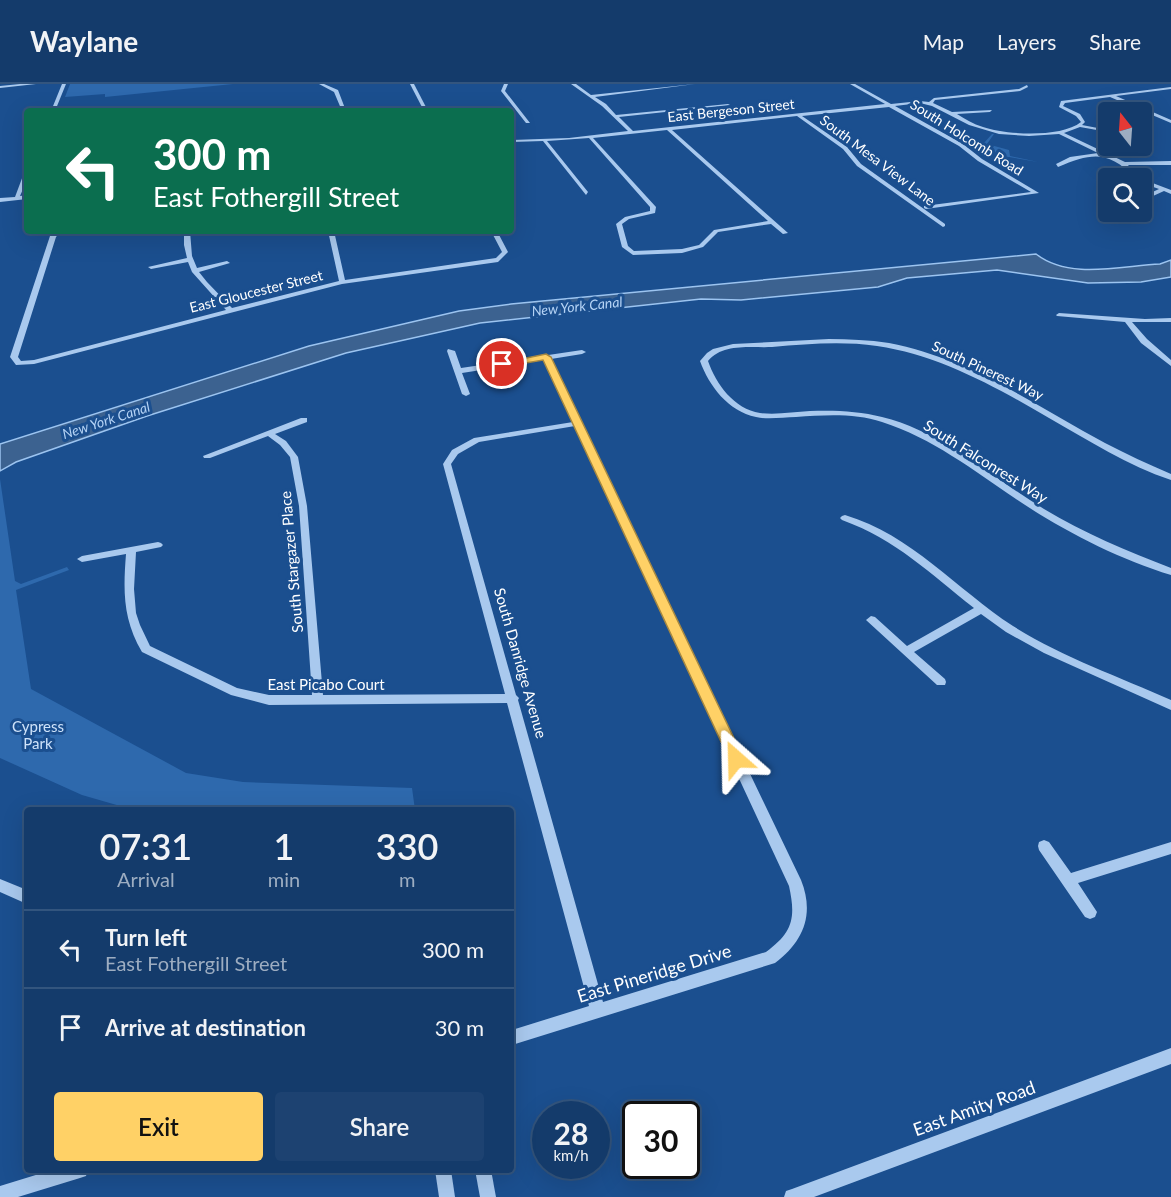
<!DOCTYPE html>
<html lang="en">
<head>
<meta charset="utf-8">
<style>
  body { margin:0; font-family:Lato,sans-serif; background:#1d4271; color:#f1f3f6; height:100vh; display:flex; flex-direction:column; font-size:22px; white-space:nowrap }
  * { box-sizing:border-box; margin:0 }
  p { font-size:20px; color:#9dadc1 }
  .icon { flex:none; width:33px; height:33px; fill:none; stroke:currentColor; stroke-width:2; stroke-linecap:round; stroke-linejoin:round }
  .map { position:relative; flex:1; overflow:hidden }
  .panel { position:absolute; left:24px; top:723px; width:490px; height:366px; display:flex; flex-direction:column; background:#143b6b; border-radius:6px; box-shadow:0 6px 24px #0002,0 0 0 2px #33557e }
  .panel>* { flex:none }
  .banner { position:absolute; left:24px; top:24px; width:490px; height:126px; border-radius:6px; box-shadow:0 6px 24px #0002,0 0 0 2px #33557e; background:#0b6e4f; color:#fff; overflow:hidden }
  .needle { width:39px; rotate:343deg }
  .tools { position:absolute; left:1098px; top:18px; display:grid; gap:12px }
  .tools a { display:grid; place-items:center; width:54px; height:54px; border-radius:6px; background:#143b6b; box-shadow:0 6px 24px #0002,0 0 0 2px #33557e; font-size:30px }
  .speed { position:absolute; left:532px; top:1017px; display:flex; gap:12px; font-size:30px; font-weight:700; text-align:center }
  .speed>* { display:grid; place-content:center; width:78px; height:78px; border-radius:50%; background:#143b6b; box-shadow:0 6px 24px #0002,0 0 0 2px #33557e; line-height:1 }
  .speed small { font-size:15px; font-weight:400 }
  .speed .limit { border:3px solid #111; border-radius:9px; background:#fff; color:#111 }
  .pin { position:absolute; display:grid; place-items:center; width:51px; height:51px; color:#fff; margin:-26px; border:3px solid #fff; border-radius:50%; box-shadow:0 2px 6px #0007 }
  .me { position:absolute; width:66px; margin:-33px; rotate:335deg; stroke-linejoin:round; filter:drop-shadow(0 0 4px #0008) }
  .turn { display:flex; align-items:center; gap:21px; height:126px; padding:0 30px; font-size:27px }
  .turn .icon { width:78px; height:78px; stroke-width:2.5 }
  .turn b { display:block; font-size:42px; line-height:51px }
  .eta { display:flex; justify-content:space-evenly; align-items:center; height:102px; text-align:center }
  .eta b { font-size:36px; font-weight:600; line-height:42px }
  .cta { display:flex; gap:12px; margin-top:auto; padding:12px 30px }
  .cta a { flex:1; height:69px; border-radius:6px; background:#ffd166; color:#111; font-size:24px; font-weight:600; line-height:69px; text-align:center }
  .cta a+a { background:#1d4271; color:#f1f3f6 }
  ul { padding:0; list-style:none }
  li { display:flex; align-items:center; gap:18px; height:78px; padding:0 30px; border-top:2px solid #33557e }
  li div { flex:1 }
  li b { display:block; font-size:22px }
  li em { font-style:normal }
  header { display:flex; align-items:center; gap:36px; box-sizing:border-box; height:84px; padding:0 30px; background:#143b6b; border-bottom:2px solid #33557e }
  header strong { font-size:28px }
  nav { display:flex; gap:33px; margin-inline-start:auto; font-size:21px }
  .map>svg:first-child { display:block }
  .green { fill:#2e69ad }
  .water { fill:#3c6290; stroke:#9cc4f0; stroke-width:1.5 }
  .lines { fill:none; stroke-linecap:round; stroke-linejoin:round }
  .minor { fill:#a9c9ee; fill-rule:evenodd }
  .route { fill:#ffd166; stroke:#a68842; stroke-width:1.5 }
  .labels { text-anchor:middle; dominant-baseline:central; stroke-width:6; stroke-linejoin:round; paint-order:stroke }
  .far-street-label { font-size:14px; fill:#fff; stroke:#1b4f8f }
  .far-water-label { font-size:14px; font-style:italic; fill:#b5d3f5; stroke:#1b4f8f }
  .street-label { font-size:15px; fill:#fff; stroke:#1b4f8f }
  .park-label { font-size:15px; fill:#cfe3fa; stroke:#1b4f8f }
  .near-street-label { font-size:18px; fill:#fff; stroke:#1b4f8f }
</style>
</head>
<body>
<header>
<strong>Waylane</strong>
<nav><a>Map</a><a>Layers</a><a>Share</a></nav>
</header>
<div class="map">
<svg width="1171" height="1113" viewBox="0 0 1171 1113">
  <rect width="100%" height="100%" fill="#1b4f8f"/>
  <!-- green -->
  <g class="green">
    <path d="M 70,0 L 233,0 L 105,13 L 105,10 L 65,13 Z"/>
    <path d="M 992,50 L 994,50 L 987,60 L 1009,66 L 1010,72 L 1038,78 L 1009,73 L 997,78 L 953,53 L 984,59 Z"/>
    <path d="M 0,395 L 15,497 L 21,500 L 67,483 L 69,486 L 16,506 L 31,605 L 186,689 L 243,698 L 412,704 L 415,726 L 134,726 L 82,711 L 0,674 Z"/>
  </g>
  <!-- water -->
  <path class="water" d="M 1036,170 C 1069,196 1120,182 1160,180 L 1171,176 L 1171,193 L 1141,198 L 1088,199 L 997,186 L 907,194 L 878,203 L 741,216 L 701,215 L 480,239 L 346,269 L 147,332 L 16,378 L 0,387 L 0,360 L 309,262 L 459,227 L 511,220 Z"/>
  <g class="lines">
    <!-- minor -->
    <g class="minor">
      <path d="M 20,0 L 36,0 L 0,4 L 0,2 Z"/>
      <path d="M 62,0 L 66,0 L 55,27 L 51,27 Z"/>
      <path d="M 319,0 L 324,0 L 338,6 L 346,27 L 342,27 L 334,8 Z"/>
      <path d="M 410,0 L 414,0 L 428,27 L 424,27 Z"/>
      <path d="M 504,0 L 508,0 L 505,7 L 530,39 L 526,39 L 501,7 Z"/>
      <path d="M 571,0 L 576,0 L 591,11 L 695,0 L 595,13 L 606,20 L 616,31 L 728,20 L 730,21 L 619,33 L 633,47 L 885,20 L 850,0 L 855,0 L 891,20 L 920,17 L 929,18 L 934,14 L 1019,5 L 1027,1 L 1028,3 L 1020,7 L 935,16 L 933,19 L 952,28 L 992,26 L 990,28 L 957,30 C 965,35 973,40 983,43 C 1006,51 1061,54 1081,38 L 1076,32 L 1059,23 L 1061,17 L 1171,3 L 1171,5 L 1116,12 L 1171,36 L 1171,39 L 1110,13 L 1065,19 L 1063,22 L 1080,30 L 1085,38 L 1082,41 L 1108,46 L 1108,48 L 1080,43 L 1064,49 L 1125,78 L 1171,77 L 1171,81 L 1128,81 L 1139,94 L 1135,94 C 1108,66 1092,69 1058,83 L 1056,80 L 1070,73 L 1098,69 L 1059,50 L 1029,52 L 999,50 L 969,41 L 932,22 L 920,19 L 895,22 L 963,60 L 982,75 L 1039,109 L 926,125 L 924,124 L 924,122 L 1031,108 L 978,77 L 959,62 L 889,23 L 802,32 L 847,63 L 861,80 L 945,140 L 945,142 L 943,143 L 857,82 L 843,65 L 797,32 L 672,46 L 788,149 L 783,150 L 771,140 L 718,148 L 703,163 L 682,169 L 633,171 L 622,163 L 616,140 L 625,133 L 650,127 L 650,123 L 589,54 L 547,57 L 588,108 L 586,111 L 543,57 L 512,58 L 512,56 L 569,54 L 628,47 L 602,22 ZM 667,46 L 768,137 L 714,146 L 699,161 L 682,165 L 634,167 L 628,162 L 622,140 L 629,135 L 655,129 L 656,123 L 593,54 Z"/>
      <path d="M 27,87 L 27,96 L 20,112 L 27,111 L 27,115 L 0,118 L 0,114 L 15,113 L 24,89 Z"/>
      <path d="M 1142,95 L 1171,106 L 1171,110 L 1164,107 L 1142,117 L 1142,113 L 1159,105 L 1142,99 Z"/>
      <path d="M 55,147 L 61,147 L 56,153 L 18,273 L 21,277 L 34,276 L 226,226 L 192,188 L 188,178 L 151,185 L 148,183 L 187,174 L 184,161 L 184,147 L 190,147 L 192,172 L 197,184 L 227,177 L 230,179 L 199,188 L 207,198 L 232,224 L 339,197 L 328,147 L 334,147 L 345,196 L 496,174 L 502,168 L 491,147 L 497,147 L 508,168 L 498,178 L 342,200 L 34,280 L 16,281 L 10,273 L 50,152 Z"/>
      <path d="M 1059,229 L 1145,235 L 1171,234 L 1171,238 L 1132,238 L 1147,255 L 1171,276 L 1171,282 L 1141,259 L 1125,238 L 1057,232 L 1056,231 Z"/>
      <path d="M 829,255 C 849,255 869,256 889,259 C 968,274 1035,321 1105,359 C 1126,370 1148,380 1171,390 L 1171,396 C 1128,382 1088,356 1049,334 C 996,303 939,271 877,262 C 842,257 807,260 772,263 C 751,264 723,259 708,277 C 716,300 734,325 760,329 C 776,331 794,328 810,327 C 834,326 859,327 882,333 C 943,348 991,393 1044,425 C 1084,449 1127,467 1171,484 L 1171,491 C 1118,475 1062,446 1016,415 C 973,386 932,354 882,338 C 855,329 825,331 796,333 C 783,333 769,336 756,333 C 728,327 709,302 700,277 L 707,269 L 713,265 L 733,260 Z"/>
      <path d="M 448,265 L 455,267 L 461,284 L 582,266 L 586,268 L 582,270 L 551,275 L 801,796 C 815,831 803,858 775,879 L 512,961 L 512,946 L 589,922 L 507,619 L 269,621 L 231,611 L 142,568 C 123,535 123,508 126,470 L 82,478 L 77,475 L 82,472 L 158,458 L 161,459 L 163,461 L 161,463 L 136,468 L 134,505 L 136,529 L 140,541 L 150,562 L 237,604 L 269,611 L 312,611 L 299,422 L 290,373 L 280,361 L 268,352 L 210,374 L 204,374 L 203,372 L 301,334 L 307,334 L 307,338 L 275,350 L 286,357 L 298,373 L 307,422 L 323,611 L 505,610 L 443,380 L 452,366 L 474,354 L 573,338 L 544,276 L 462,289 L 470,310 L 466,312 L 462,310 L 447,267 ZM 575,342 L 789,802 C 796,834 793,848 766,868 L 603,918 L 518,616 L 519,614 L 516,611 L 451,380 L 458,370 L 479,358 Z"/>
      <path d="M 845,431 C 912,451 956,505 1013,542 C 1062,573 1118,592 1171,616 L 1171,626 L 1044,569 L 1006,548 L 981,530 L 914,568 L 945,595 L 946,598 L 945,601 L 937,601 L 866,536 L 871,532 L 875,533 L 907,562 L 974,524 C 929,489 897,456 842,436 L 840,434 L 842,432 Z"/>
      <path d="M 1044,756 L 1049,758 L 1071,789 L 1171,758 L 1171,770 L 1078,799 L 1097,828 L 1095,833 L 1090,835 L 1085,833 L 1039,766 L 1038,762 L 1039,758 Z"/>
      <path d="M 0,795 L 27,806 L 27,820 L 0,808 Z"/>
      <path d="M 1171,964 L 1171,980 L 814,1113 L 784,1113 L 786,1107 L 792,1105 Z"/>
      <path d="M 52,1086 L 88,1086 L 86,1092 L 80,1094 L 18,1113 L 0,1113 L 0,1102 Z"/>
      <path d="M 435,1086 L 451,1086 L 455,1113 L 439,1113 Z"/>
      <path d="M 475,1086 L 491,1086 L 496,1113 L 480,1113 Z"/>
    </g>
  </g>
  <!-- route -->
  <path class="route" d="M 546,270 L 551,273 L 744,675 L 742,679 L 731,679 L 543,276 L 502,283 L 497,280 Z"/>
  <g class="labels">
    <!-- far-street labels -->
    <g class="far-street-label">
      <text transform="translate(731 26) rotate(-6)">East Bergeson Street</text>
      <text transform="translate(967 53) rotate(32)">South Holcomb Road</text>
      <text transform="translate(878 76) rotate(37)">South Mesa View Lane</text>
      <text transform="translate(256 207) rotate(-14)">East Gloucester Street</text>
      <text transform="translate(988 286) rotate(25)">South Pinerest Way</text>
    </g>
    <!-- far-water labels -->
    <g class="far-water-label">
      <text transform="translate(577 222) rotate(-6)">New York Canal</text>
      <text transform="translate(106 336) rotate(-18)">New York Canal</text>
    </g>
    <!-- street labels -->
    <g class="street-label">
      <text transform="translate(986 377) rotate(32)">South Falconrest Way</text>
      <text transform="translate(291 478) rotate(-95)">South Stargazer Place</text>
      <text transform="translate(521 579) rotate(74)">South Danridge Avenue</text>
      <text x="326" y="600">East Picabo Court</text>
    </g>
    <!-- park labels -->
    <g class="park-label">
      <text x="38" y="642">Cypress<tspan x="38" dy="17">Park</tspan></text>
    </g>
    <!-- near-street labels -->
    <g class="near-street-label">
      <text transform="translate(654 889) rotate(-17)">East Pineridge Drive</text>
      <text transform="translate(974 1024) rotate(-20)">East Amity Road</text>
    </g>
  </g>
</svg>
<div class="tools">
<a><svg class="needle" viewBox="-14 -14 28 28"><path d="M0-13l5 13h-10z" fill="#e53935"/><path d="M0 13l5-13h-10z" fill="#9dadc1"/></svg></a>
<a><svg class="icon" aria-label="search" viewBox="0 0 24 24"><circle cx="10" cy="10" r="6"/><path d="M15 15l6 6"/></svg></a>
</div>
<div class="speed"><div>28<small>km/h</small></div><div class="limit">30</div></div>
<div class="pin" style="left:502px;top:280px;background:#d93025"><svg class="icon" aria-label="arrive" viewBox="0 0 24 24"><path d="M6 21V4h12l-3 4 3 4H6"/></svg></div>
<svg class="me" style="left:736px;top:675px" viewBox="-20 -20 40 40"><path d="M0-17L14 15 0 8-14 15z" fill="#ffd166" stroke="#fff" stroke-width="4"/></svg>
<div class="banner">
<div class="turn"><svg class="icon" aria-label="left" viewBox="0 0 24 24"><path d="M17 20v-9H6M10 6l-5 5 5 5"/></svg><div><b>300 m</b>East Fothergill Street</div></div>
</div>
<section class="panel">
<div class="eta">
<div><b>07:31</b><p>Arrival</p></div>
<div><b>1</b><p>min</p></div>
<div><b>330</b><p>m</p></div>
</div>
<ul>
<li><svg class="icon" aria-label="left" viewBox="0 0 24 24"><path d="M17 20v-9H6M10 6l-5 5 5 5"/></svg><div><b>Turn left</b><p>East Fothergill Street</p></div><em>300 m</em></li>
<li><svg class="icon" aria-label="arrive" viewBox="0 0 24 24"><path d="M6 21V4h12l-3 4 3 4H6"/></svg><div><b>Arrive at destination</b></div><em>30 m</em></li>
</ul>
<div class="cta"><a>Exit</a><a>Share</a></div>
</section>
</div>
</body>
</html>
